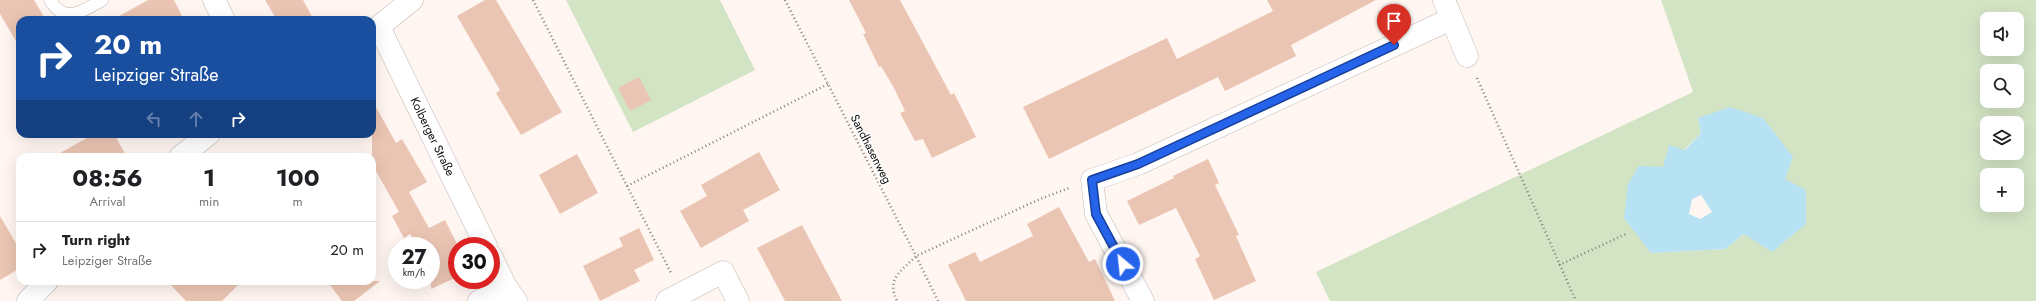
<!DOCTYPE html>
<html lang="en">
<head>
<meta charset="utf-8">
<style>
  body { margin:0; font-family:Jost,sans-serif; background:#f6f6f6; color:#202124; height:100vh; display:flex; flex-direction:column; font-size:15px; white-space:nowrap }
  * { box-sizing:border-box; margin:0 }
  p { font-size:13px; color:#757577 }
  .icon { flex:none; width:22px; height:22px; fill:none; stroke:currentColor; stroke-width:2; stroke-linecap:round; stroke-linejoin:round }
  .map { position:relative; flex:1; overflow:hidden }
  .sheet { position:absolute; left:16px; top:153px; width:360px; height:132px; display:flex; flex-direction:column; background:#fff; border-radius:12px; box-shadow:0 4px 16px #0002 }
  .sheet>* { flex:none }
  .hud { position:absolute; left:16px; top:16px; width:360px; height:122px; border-radius:12px; box-shadow:0 4px 16px #0002; background:#1a4fa0; color:#fff; overflow:hidden }
  .fabs { position:absolute; left:1980px; top:12px; display:grid; gap:8px }
  .fabs a { display:grid; place-items:center; width:44px; height:44px; border-radius:8px; background:#fff; box-shadow:0 4px 16px #0002; font-size:20px }
  .speed { position:absolute; left:388px; top:237px; display:flex; gap:8px; font-size:20px; font-weight:700; text-align:center }
  .speed>* { display:grid; place-content:center; width:52px; height:52px; border-radius:50%; background:#fff; box-shadow:0 4px 16px #0002; line-height:1 }
  .speed small { font-size:10px; font-weight:400 }
  .speed .limit { border:6px solid #d22; background:#fff; color:#111 }
  .pin { position:absolute; display:grid; place-items:center; width:34px; height:34px; color:#fff; margin:-41px -17px; border-radius:50% 50% 50% 0; rotate:-45deg; box-shadow:0 0 4px #0007 }
  .pin .icon { rotate:45deg }
  .me { position:absolute; width:44px; margin:-22px; rotate:332deg; stroke-linejoin:round; filter:drop-shadow(0 0 3px #0008) }
  .turn { display:flex; align-items:center; gap:14px; height:84px; padding:0 12px; font-size:18px }
  .turn .icon { width:52px; height:52px; stroke-width:2.5 }
  .turn b { display:block; font-size:28px; line-height:34px }
  .lanes { display:flex; align-items:center; height:38px; padding:0 12px; background:#0003; justify-content:center; gap:20px; direction:ltr }
  .lanes .off { opacity:.35 }
  .eta { display:flex; justify-content:space-evenly; align-items:center; height:68px; text-align:center }
  .eta b { font-size:24px; font-weight:700; line-height:28px }
  ul { padding:0; list-style:none }
  li { display:flex; align-items:center; gap:12px; height:56px; padding:0 12px; border-top:1px solid #e0e0e0 }
  li div { flex:1 }
  li b { display:block; font-size:15px }
  li em { font-style:normal }
  .map>svg:first-child { display:block }
  .green { fill:#d3e4c4; fill-rule:evenodd }
  .water { fill:#b7e2f3; fill-rule:evenodd }
  .building { fill:#ebc5b3 }
  .lines { fill:none; stroke-linecap:round; stroke-linejoin:round }
  .lane-casing { stroke:#c1b8b4; stroke-width:13 }
  .street-casing { stroke:#c1b8b4; stroke-width:23 }
  .path { stroke:#857f7c; stroke-width:2.5; stroke-dasharray:1 3; stroke-linecap:butt }
  .lane { stroke:#fff; stroke-width:12 }
  .street { stroke:#fff; stroke-width:22 }
  .route-casing { stroke:#184099; stroke-width:10 }
  .route { stroke:#2563eb; stroke-width:7 }
  .labels { text-anchor:middle; dominant-baseline:central; stroke-width:3; stroke-linejoin:round; paint-order:stroke }
  .street-label { font-size:12px; fill:#0d0b09; stroke:#fff }
</style>
</head>
<body>
<div class="map">
<svg width="2036" height="301" viewBox="0 0 2036 301">
  <rect width="100%" height="100%" fill="#fff5f1"/>
  <!-- green -->
  <g class="green">
    <path d="M 566,0 L 720,0 L 755,70 L 633,132 Z"/>
    <path d="M 1661,0 L 2036,0 L 2036,301 L 1330,301 L 1316,272 L 1693,92 ZM 1987,19 L 2017,19 L 2017,49 L 1987,49 ZM 1987,71 L 2017,71 L 2017,101 L 1987,101 ZM 1698,118 L 1785,179 L 1744,234 L 1725,249 L 1651,253 L 1663,168 L 1684,150 L 1701,133 ZM 1987,123 L 2017,123 L 2017,153 L 1987,153 ZM 1987,175 L 2017,175 L 2017,205 L 1987,205 Z"/>
  </g>
  <!-- water -->
  <path class="water" d="M 1730,107 L 1763,118 L 1793,157 L 1785,179 L 1806,190 L 1806,224 L 1772,252 L 1744,234 L 1725,249 L 1651,253 L 1624,218 L 1628,184 L 1639,166 L 1663,167 L 1669,145 L 1685,150 L 1701,133 L 1698,118 ZM 1701,195 L 1712,212 L 1700,219 L 1689,214 L 1692,199 Z"/>
  <!-- building -->
  <g class="building">
    <path d="M 0,0 L 34,0 L 46,20 L 20,20 L 20,48 L 0,14 Z"/>
    <path d="M 148,0 L 174,0 L 184,20 L 112,20 Z"/>
    <path d="M 265,0 L 303,0 L 314,20 L 277,20 Z"/>
    <path d="M 485,0 L 496,0 L 562,112 L 521,135 L 496,93 L 500,90 L 457,16 Z"/>
    <path d="M 849,0 L 900,0 L 951,95 L 954,93 L 976,137 L 932,158 L 923,139 L 915,141 L 900,113 L 905,111 L 894,88 L 881,66 L 879,67 L 863,34 L 866,33 Z"/>
    <path d="M 1267,0 L 1376,0 L 1291,45 L 1296,56 L 1225,91 L 1218,77 L 1049,159 L 1023,107 L 1167,38 L 1177,59 L 1273,11 Z"/>
    <path d="M 639,77 L 651,100 L 630,111 L 618,88 Z"/>
    <path d="M 372,100 L 396,143 L 402,139 L 427,182 L 409,192 L 429,228 L 445,220 L 457,244 L 457,277 L 431,289 L 431,246 L 393,246 L 412,237 L 410,234 L 404,238 L 392,216 L 399,212 L 372,164 Z"/>
    <path d="M 94,134 L 114,134 L 127,157 L 53,157 Z"/>
    <path d="M 759,152 L 780,190 L 743,210 L 749,221 L 701,248 L 680,211 L 707,196 L 701,185 Z"/>
    <path d="M 577,154 L 598,193 L 560,214 L 539,175 Z"/>
    <path d="M 1208,159 L 1219,183 L 1215,185 L 1239,235 L 1236,236 L 1256,281 L 1214,300 L 1195,259 L 1200,256 L 1176,208 L 1139,225 L 1127,201 L 1174,178 L 1173,176 Z"/>
    <path d="M 1059,207 L 1089,262 L 1095,259 L 1115,301 L 966,301 L 948,265 L 975,252 L 980,262 L 1033,236 L 1027,224 Z"/>
    <path d="M 0,216 L 20,250 L 20,268 L 0,280 Z"/>
    <path d="M 802,225 L 842,301 L 785,301 L 757,248 Z"/>
    <path d="M 639,228 L 654,260 L 634,270 L 640,281 L 600,301 L 583,266 L 623,246 L 619,238 Z"/>
    <path d="M 167,281 L 242,281 L 222,301 L 186,301 Z"/>
    <path d="M 327,281 L 380,281 L 354,301 L 342,301 Z"/>
  </g>
  <g class="lines">
    <!-- lane casing -->
    <g class="lane-casing">
      <path id="lane" d="M 50,0 C 65,25 83,11 102,0"/>
    </g>
    <!-- street casing -->
    <g class="street-casing">
      <g id="street">
        <path d="M 214,0 L 224,20"/>
        <path d="M 1444,0 L 1467,56"/>
        <path id="s1" d="M 379,27 L 486,246"/>
        <path d="M 372,32 L 412,0"/>
        <path d="M 180,157 L 209,134"/>
        <path d="M 491,256 L 506,287 L 516,301"/>
        <path d="M 28,301 L 47,281"/>
        <path d="M 479,301 L 506,287"/>
        <path d="M 667,301 L 723,272 L 738,301"/>
        <path d="M 1143,301 L 1096,214 L 1092,180 L 1138,164 L 1451,19"/>
      </g>
    </g>
    <!-- path -->
    <g class="path">
      <path d="M 533,0 L 671,273"/>
      <path d="M 785,0 L 916,256 C 901,272 886,278 897,301"/>
      <path d="M 1477,78 L 1576,301"/>
      <path d="M 627,186 L 828,84"/>
      <path d="M 1559,265 L 1626,234"/>
      <path d="M 938,301 L 916,256 L 1040,199 L 1069,188"/>
    </g>
    <!-- lane -->
    <use href="#lane" class="lane"/>
    <!-- street -->
    <use href="#street" class="street"/>
  </g>
  <g class="lines">
    <!-- route casing -->
    <g class="route-casing">
      <path id="route" d="M 1123,264 L 1096,214 L 1092,180 L 1138,164 L 1394,45"/>
    </g>
    <!-- route -->
    <use href="#route" class="route"/>
  </g>
  <g class="labels">
    <!-- street labels -->
    <g class="street-label">
      <text stroke="none"><textPath href="#s1" startOffset="122">Kolberger Straße</textPath></text>
      <text transform="translate(871 149) rotate(63)">Sandhasenweg</text>
    </g>
  </g>
</svg>
<div class="fabs">
<a><svg class="icon" aria-label="sound" viewBox="0 0 24 24"><path d="M4 9h4l5-4v14l-5-4H4zM17 9q2 3 0 6"/></svg></a>
<a><svg class="icon" aria-label="search" viewBox="0 0 24 24"><circle cx="10" cy="10" r="6"/><path d="M15 15l6 6"/></svg></a>
<a><svg class="icon" aria-label="layers" viewBox="0 0 24 24"><path d="M12 4l9 5-9 5-9-5zM3 14l9 5 9-5"/></svg></a>
<a>+</a>
</div>
<div class="speed"><div>27<small>km/h</small></div><div class="limit">30</div></div>
<div class="pin" style="left:1394px;top:45px;background:#d93025"><svg class="icon" aria-label="arrive" viewBox="0 0 24 24"><path d="M6 21V4h12l-3 4 3 4H6"/></svg></div>
<svg class="me" style="left:1123px;top:264px" viewBox="-20 -20 40 40"><circle r="17" fill="#2563eb" stroke="#fff" stroke-width="3"/><path d="M0-11L8 9 0 5-8 9z" fill="#fff"/></svg>
<div class="hud">
<div class="turn"><svg class="icon" aria-label="right" viewBox="0 0 24 24"><path d="M7 20v-9h11M14 6l5 5-5 5"/></svg><div><b>20 m</b>Leipziger Straße</div></div>
<div class="lanes"><svg class="icon off" aria-label="left" viewBox="0 0 24 24"><path d="M17 20v-9H6M10 6l-5 5 5 5"/></svg><svg class="icon off" aria-label="ahead" viewBox="0 0 24 24"><path d="M12 20V5M6 11l6-6 6 6"/></svg><svg class="icon" aria-label="right" viewBox="0 0 24 24"><path d="M7 20v-9h11M14 6l5 5-5 5"/></svg></div>
</div>
<section class="sheet">
<div class="eta">
<div><b>08:56</b><p>Arrival</p></div>
<div><b>1</b><p>min</p></div>
<div><b>100</b><p>m</p></div>
</div>
<ul>
<li><svg class="icon" aria-label="right" viewBox="0 0 24 24"><path d="M7 20v-9h11M14 6l5 5-5 5"/></svg><div><b>Turn right</b><p>Leipziger Straße</p></div><em>20 m</em></li>
</ul>
</section>
</div>
</body>
</html>
